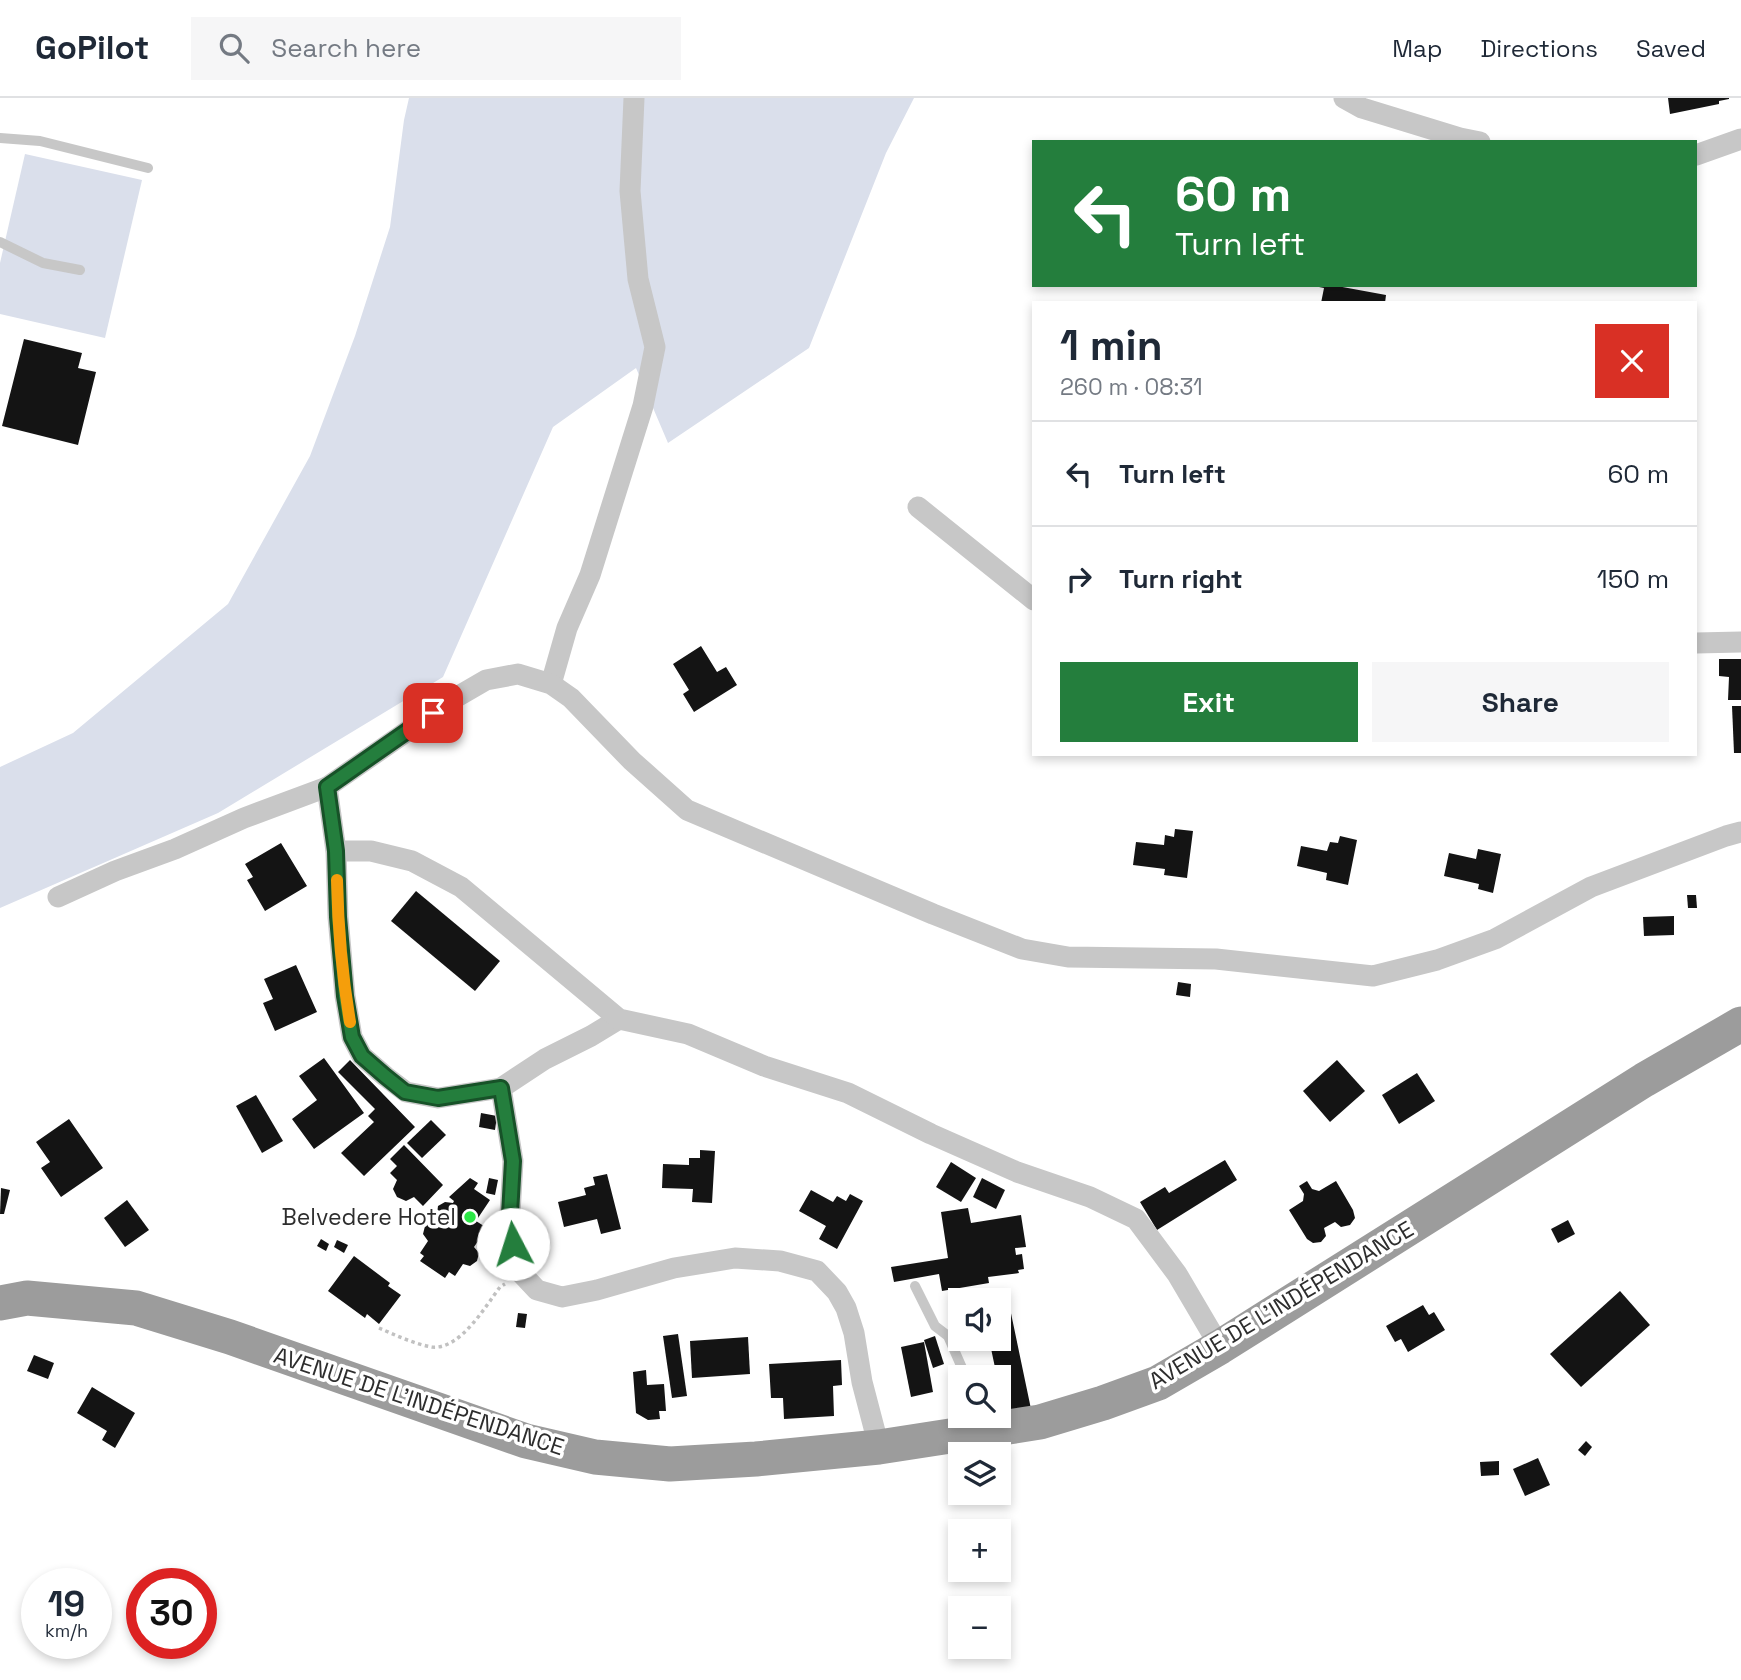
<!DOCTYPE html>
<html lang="en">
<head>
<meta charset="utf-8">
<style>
  body { margin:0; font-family:"Space Grotesk",sans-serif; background:#f6f6f7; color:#1f2937; height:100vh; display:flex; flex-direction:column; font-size:26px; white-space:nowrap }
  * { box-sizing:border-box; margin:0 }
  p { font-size:23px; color:#747a83 }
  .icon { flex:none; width:38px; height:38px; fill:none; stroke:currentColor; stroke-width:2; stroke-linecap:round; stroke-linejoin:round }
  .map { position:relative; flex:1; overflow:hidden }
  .details { position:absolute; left:1032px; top:203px; width:665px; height:455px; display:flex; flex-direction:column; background:#fff; border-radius:0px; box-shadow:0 4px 10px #0003 }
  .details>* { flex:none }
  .guide { position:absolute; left:1032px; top:42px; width:665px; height:147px; border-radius:0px; box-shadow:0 4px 10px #0003; background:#247e3d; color:#fff; overflow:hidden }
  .tools { position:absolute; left:948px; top:1190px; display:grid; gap:14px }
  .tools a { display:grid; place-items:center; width:63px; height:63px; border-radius:0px; background:#fff; box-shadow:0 4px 10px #0003; font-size:35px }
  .speed { position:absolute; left:21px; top:1470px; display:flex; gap:14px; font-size:35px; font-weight:700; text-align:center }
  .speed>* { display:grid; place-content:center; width:91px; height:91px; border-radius:50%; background:#fff; box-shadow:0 4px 10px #0003; line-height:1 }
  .speed small { font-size:18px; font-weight:400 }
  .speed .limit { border:10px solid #d22; background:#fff; color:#111 }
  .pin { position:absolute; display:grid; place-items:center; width:60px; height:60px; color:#fff; margin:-30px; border-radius:14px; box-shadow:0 4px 10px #0006 }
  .me { position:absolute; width:77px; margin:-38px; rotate:355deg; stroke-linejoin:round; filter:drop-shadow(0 0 5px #0008) }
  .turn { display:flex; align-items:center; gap:24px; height:147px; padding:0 28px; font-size:32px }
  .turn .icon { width:91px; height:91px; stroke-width:2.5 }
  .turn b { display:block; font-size:49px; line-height:60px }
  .round { display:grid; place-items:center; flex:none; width:74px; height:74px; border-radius:0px; background:#f6f6f7 }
  .head { display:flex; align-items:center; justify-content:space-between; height:119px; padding:0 28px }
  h1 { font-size:42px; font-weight:600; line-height:52px }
  .button { display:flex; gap:14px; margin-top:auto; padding:14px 28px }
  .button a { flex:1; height:80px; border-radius:0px; background:#247e3d; color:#fff; font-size:28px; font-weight:600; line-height:80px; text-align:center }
  .button a+a { background:#f6f6f7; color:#1f2937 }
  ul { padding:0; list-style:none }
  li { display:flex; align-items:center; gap:21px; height:105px; padding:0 28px; border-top:2px solid #e0e1e3 }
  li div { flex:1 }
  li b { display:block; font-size:26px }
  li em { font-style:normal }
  header { display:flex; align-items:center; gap:42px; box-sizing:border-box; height:98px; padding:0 35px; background:#fff; border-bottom:2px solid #e0e1e3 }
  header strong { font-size:33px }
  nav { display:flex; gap:38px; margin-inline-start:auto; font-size:24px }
  .search { width:490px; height:63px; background:#f6f6f7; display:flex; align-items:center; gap:18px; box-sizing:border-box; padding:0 24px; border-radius:0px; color:#747a83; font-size:26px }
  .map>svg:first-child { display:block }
  .green { fill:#dadfeb }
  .building { fill:#141414 }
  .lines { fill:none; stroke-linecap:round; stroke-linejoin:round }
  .path { stroke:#c1c1c1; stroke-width:3.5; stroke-dasharray:3.5 3.5; stroke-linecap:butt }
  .service { stroke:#c7c7c7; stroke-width:10 }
  .minor { stroke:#c7c7c7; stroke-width:21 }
  .trunk { stroke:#9c9c9c; stroke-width:35 }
  .route-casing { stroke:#175228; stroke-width:18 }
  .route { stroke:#247e3d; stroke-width:12 }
  .slow { stroke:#f59e0b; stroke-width:12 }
  .poi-dot { fill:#2be745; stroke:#fff; stroke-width:2.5 }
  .labels { text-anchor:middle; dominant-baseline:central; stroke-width:7; stroke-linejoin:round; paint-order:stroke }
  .poi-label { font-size:23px; fill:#2d2d2d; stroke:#fff; text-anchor:end }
  .street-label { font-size:23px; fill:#2d2d2d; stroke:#fff }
</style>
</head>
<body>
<header>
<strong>GoPilot</strong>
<div class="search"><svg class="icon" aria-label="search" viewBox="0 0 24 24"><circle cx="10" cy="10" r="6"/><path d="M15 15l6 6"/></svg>Search here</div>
<nav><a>Map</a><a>Directions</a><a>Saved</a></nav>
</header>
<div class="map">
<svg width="1741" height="1582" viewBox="0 0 1741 1582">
  <rect width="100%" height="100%" fill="#fff"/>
  <!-- green -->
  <g class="green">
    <path d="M 409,0 L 914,0 L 886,55 L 809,250 L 668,345 L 636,270 L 553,329 L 443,579 L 218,715 L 0,810 L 0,669 L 73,635 L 228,506 L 310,358 L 355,238 L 390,129 L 404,22 Z"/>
    <path d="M 25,56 L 142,82 L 105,240 L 0,216 L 0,165 Z"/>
  </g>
  <!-- building -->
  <g class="building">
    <path d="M 1668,0 L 1729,0 L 1729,1 L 1719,3 L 1719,6 L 1670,16 Z"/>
    <path d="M 1319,187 L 1338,187 L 1337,188 L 1386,197 L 1385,205 L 1321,205 L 1324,190 L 1319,189 Z"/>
    <path d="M 24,241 L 82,255 L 78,270 L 96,274 L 78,347 L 2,328 Z"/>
    <path d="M 701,548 L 717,574 L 726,569 L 737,587 L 694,614 L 683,596 L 689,592 L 673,566 Z"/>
    <path d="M 1719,561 L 1741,561 L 1741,602 L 1728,602 L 1729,579 L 1719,578 Z"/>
    <path d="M 1732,608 L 1741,608 L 1741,655 L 1734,655 Z"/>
    <path d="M 1175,731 L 1193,733 L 1187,780 L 1164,777 L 1165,771 L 1133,767 L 1136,744 L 1164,747 L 1165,737 L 1174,739 Z"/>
    <path d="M 1340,738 L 1357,742 L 1348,787 L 1326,782 L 1327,775 L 1297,768 L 1301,748 L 1327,753 L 1330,744 L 1338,745 Z"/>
    <path d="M 281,745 L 307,788 L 265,813 L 247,782 L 253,779 L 245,766 Z"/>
    <path d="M 1478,751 L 1501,756 L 1493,795 L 1478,791 L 1479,786 L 1444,778 L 1449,755 L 1476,761 Z"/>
    <path d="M 416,793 L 500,863 L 475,893 L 391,823 Z"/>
    <path d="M 1687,797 L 1696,797 L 1697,810 L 1688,810 Z"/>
    <path d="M 1674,818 L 1674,837 L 1644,838 L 1643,819 Z"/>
    <path d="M 296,867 L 317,914 L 275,933 L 263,905 L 273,901 L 264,881 Z"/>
    <path d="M 1178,884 L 1191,886 L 1190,899 L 1176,897 Z"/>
    <path d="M 324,960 L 364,1015 L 314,1051 L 292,1021 L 317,1002 L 299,978 Z"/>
    <path d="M 350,962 L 415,1029 L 364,1078 L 341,1055 L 374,1024 L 368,1018 L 375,1011 L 338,974 Z"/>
    <path d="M 1337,962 L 1365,993 L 1330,1024 L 1303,993 Z"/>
    <path d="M 1417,975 L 1435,1003 L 1399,1026 L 1382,997 Z"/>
    <path d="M 256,997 L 283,1043 L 262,1055 L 236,1008 Z"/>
    <path d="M 481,1015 L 497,1018 L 495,1032 L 479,1029 Z"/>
    <path d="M 69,1021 L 103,1070 L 61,1099 L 41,1070 L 50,1064 L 36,1044 Z"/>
    <path d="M 431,1022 L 446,1037 L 422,1060 L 407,1045 Z"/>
    <path d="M 404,1047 L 443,1087 L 423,1108 L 414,1099 L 406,1103 L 397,1099 L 393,1091 L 397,1082 L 390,1075 L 397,1068 L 390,1061 Z"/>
    <path d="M 700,1052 L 715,1053 L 712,1105 L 692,1104 L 693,1091 L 662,1090 L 663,1066 L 689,1067 L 689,1060 L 700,1060 Z"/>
    <path d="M 1225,1062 L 1237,1082 L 1157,1132 L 1140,1104 L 1165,1089 L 1169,1095 Z"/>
    <path d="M 951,1064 L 976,1080 L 961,1104 L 936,1089 Z"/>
    <path d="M 607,1076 L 621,1131 L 601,1136 L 597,1121 L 564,1129 L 558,1104 L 586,1097 L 584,1090 L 595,1087 L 593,1079 Z"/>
    <path d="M 470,1080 L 478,1085 L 474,1091 L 490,1102 L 476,1123 L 487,1130 L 474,1149 L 479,1155 L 477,1163 L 470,1168 L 463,1166 L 455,1178 L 449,1174 L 445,1180 L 420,1163 L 424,1158 L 420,1155 L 428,1143 L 423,1136 L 425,1128 L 431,1124 L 439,1126 L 441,1122 L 437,1116 L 438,1108 L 445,1104 L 453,1105 L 454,1103 L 449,1099 Z"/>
    <path d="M 489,1080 L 498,1082 L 495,1097 L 486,1095 Z"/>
    <path d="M 982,1080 L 1005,1092 L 996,1111 L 973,1099 Z"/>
    <path d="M 1307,1083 L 1312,1091 L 1319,1093 L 1336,1083 L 1353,1112 L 1355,1120 L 1350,1127 L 1341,1129 L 1335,1124 L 1324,1130 L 1326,1138 L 1321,1144 L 1313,1145 L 1307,1141 L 1289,1112 L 1303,1103 L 1304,1096 L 1299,1088 Z"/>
    <path d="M 1,1090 L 10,1092 L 4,1116 L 0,1116 Z"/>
    <path d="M 811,1092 L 833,1104 L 837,1098 L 846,1103 L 850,1096 L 863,1103 L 837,1151 L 819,1141 L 826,1128 L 799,1113 Z"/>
    <path d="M 127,1102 L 149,1132 L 125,1149 L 104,1120 Z"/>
    <path d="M 968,1110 L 971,1125 L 1021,1117 L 1026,1149 L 1015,1150 L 1016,1157 L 1022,1156 L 1024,1171 L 1018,1172 L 1019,1175 L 988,1179 L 989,1185 L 942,1193 L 939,1176 L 894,1184 L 891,1169 L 948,1160 L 941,1114 Z"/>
    <path d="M 1568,1122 L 1575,1136 L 1558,1145 L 1551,1131 Z"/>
    <path d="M 321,1141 L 329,1146 L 326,1153 L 317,1148 Z"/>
    <path d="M 337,1142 L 348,1147 L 344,1155 L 334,1149 Z"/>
    <path d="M 354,1158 L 390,1185 L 388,1188 L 401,1197 L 379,1226 L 367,1216 L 365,1220 L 328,1193 Z"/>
    <path d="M 1620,1193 L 1650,1227 L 1581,1289 L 1550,1256 Z"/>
    <path d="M 1008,1201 L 1031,1311 L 1005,1316 L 999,1291 L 999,1279 L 997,1279 L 989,1241 L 999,1241 L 999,1203 Z"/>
    <path d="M 1423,1207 L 1429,1217 L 1434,1214 L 1445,1232 L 1408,1254 L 1401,1241 L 1395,1244 L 1386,1228 Z"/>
    <path d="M 518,1215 L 527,1216 L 525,1230 L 516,1229 Z"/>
    <path d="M 678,1236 L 687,1298 L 672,1300 L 663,1238 Z"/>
    <path d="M 935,1238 L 944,1266 L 933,1270 L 924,1242 Z"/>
    <path d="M 748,1239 L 750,1276 L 692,1280 L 690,1243 Z"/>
    <path d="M 924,1244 L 933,1294 L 911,1299 L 901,1249 Z"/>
    <path d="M 34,1257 L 54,1265 L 48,1281 L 27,1273 Z"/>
    <path d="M 841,1262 L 842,1287 L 833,1288 L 834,1318 L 784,1321 L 783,1300 L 771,1300 L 769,1266 Z"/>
    <path d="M 646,1272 L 647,1287 L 664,1286 L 666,1313 L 659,1313 L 660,1321 L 648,1322 L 636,1315 L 633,1274 Z"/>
    <path d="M 92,1289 L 135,1315 L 115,1350 L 102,1342 L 107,1333 L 77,1315 Z"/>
    <path d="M 1586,1343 L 1592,1349 L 1585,1358 L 1578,1352 Z"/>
    <path d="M 1538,1360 L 1550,1387 L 1525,1398 L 1513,1371 Z"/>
    <path d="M 1499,1363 L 1499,1377 L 1481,1378 L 1480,1364 Z"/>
  </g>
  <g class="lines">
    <!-- path -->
    <path class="path" d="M 379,1230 C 395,1237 414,1246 432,1249 C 460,1252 485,1209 500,1189 L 505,1186"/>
    <!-- service -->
    <g class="service">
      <path d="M 0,40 L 40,43 L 148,70"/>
      <path d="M 0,144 L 43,165 L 80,172"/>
      <path d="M 915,1188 L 935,1228 L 948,1238 L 966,1279"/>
    </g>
    <!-- minor -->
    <g class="minor">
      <path d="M 1344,0 L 1362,10 L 1460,40 L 1480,44"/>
      <path d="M 1696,57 L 1741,41"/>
      <path d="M 918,409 L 1034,502"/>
      <path d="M 1696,545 L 1741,544"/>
      <path d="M 551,586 L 567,530 L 590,477 L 643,308 L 655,249 L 638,181 L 630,93 L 634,0"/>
      <path d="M 327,689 L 336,753 L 338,819 L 345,898 L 352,939 L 362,958 L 385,978 L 406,994 L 438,1000 L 501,990 L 545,961 L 591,938 L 619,921"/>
      <path d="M 336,753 L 371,753 L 412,763 L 461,789 L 619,921 L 688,936 L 764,968 L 848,995 L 931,1036 L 1017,1074 L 1090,1099 L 1136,1121 L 1177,1176 L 1220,1249"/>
      <path d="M 58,799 L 115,773 L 175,751 L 244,720 L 327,689 L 455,600 L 486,582 L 518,576 L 551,586 L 571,600 L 632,663 L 687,712 L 933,816 L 1022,851 L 1068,859 L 1216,861 L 1373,878 L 1437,862 L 1495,841 L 1591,789 L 1726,738 L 1741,734"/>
      <path d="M 501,990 L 513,1063 L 510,1116 L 513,1146 L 522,1176 L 537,1192 L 562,1199 L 597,1192 L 674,1170 L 735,1160 L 780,1163 L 817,1173 L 837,1194 L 846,1210 L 854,1235 L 862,1284 L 879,1349"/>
    </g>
    <!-- trunk -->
    <path class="trunk" d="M 0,1205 L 27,1200 L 136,1210 L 230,1239 L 526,1343 L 595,1359 L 670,1366 L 756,1361 L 879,1349 L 1040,1324 L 1103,1305 L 1158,1285 L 1220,1249 L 1644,982 L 1741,926"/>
  </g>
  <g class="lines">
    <!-- route casing -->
    <g class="route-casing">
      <path id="route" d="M 433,615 L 327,689 L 336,753 L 338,819 L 345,898 L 352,939 L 362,958 L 385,978 L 405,994 L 438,1000 L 501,990 L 513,1063 L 510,1116 L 513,1146"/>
    </g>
    <!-- route -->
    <use href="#route" class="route"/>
    <!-- slow -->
    <path class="slow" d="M 337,782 C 338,830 342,877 350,924"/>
  </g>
  <!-- markers -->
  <circle class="poi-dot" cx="470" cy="1119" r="7"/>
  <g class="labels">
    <!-- poi labels -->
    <g class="poi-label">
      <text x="456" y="1119">Belvedere Hotel</text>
    </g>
    <!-- street labels -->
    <g class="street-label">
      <text transform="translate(1281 1207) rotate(-31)">AVENUE DE L'INDÉPENDANCE</text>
      <text transform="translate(419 1303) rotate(18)">AVENUE DE L'INDÉPENDANCE</text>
    </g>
  </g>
</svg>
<div class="tools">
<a><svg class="icon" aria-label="sound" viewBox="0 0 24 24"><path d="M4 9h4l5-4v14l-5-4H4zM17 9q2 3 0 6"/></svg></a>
<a><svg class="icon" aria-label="search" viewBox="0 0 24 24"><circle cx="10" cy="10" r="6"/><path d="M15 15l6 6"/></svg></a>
<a><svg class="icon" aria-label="layers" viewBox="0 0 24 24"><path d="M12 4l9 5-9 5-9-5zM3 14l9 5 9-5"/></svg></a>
<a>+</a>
<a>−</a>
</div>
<div class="speed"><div>19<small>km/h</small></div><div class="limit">30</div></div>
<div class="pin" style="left:433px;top:615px;background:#d93025"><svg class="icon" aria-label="arrive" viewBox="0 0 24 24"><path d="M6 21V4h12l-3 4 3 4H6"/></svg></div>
<svg class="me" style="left:513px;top:1146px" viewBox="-20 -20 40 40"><circle r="19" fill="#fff"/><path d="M0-13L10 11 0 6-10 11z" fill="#247e3d"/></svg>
<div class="guide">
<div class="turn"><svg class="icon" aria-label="left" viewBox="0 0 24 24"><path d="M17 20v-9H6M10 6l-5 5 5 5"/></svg><div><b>60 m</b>Turn left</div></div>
</div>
<section class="details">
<div class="head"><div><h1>1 min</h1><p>260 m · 08:31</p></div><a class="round" style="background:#d93025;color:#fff"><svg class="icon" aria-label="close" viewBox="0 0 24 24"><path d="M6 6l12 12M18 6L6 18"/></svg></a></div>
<ul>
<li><svg class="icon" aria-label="left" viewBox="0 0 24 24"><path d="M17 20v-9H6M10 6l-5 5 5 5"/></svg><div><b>Turn left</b></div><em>60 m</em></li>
<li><svg class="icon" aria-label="right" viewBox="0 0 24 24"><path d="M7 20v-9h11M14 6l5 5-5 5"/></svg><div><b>Turn right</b></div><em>150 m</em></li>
</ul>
<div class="button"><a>Exit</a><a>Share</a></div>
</section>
</div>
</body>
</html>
